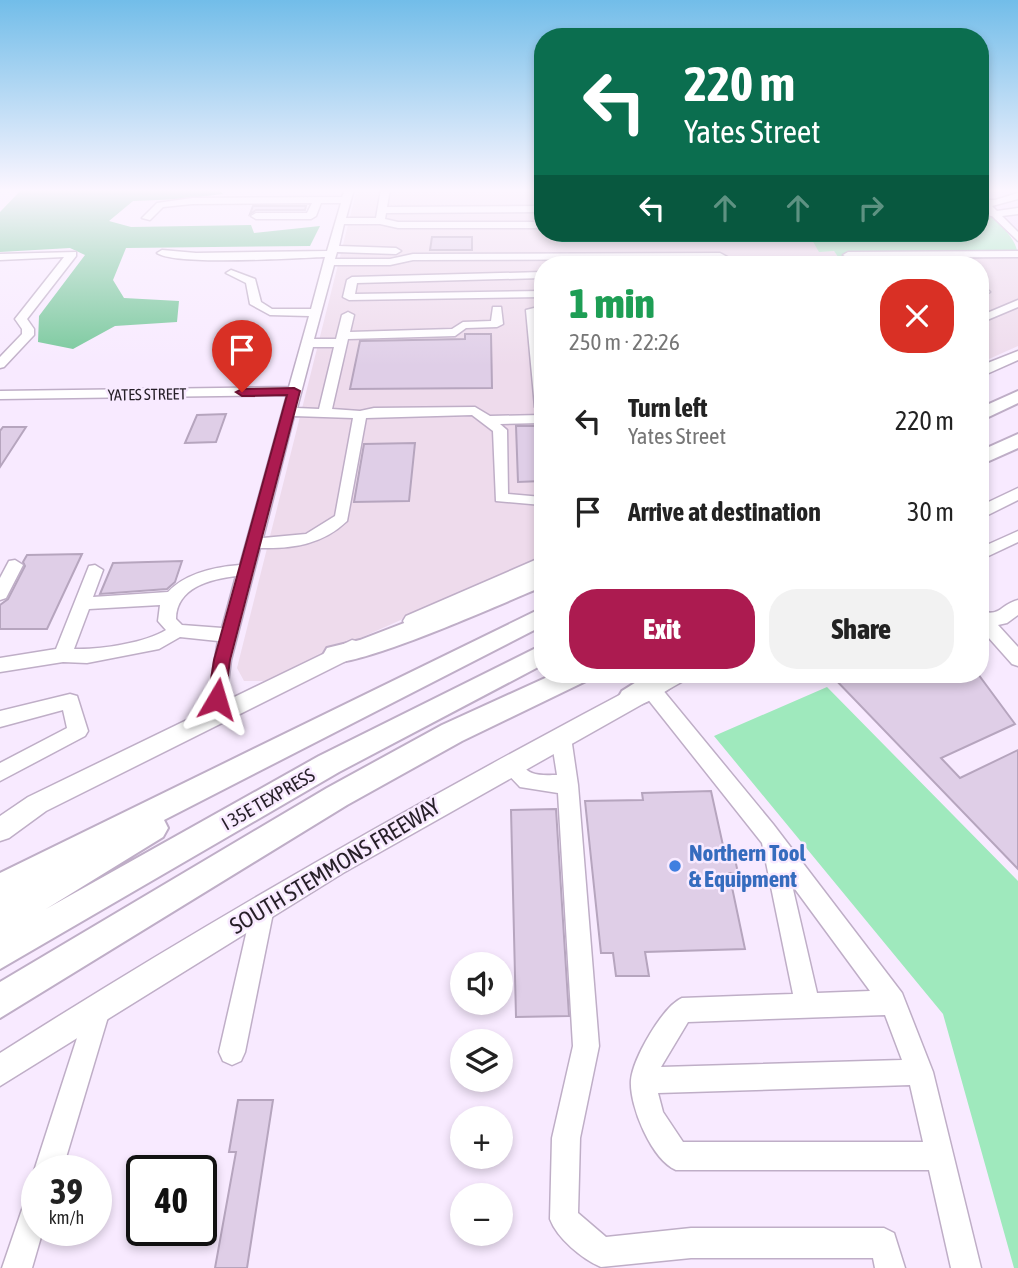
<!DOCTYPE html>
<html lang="en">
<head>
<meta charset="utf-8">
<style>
  body { margin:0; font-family:"Asap Condensed",sans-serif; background:#f2f2f2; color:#222; height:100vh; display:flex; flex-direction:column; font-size:26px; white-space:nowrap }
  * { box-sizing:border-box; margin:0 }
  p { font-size:23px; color:#767676 }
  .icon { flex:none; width:38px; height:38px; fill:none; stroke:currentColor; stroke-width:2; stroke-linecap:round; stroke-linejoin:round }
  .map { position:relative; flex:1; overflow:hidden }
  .drawer { position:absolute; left:534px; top:256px; width:455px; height:427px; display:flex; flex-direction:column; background:#fff; border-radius:28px; box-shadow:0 4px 10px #0003 }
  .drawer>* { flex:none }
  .hud { position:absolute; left:534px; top:28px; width:455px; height:214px; border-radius:28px; box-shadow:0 4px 10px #0003; background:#0b6e4f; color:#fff; overflow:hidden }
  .buttons { position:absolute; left:450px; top:952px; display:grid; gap:14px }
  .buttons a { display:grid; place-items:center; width:63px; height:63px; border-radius:50%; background:#fff; box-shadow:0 4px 10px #0003; font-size:35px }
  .speed { position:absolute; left:21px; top:1155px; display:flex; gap:14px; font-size:35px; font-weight:700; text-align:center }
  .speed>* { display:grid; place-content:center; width:91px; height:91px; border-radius:50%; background:#fff; box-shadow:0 4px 10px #0003; line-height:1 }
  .speed small { font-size:18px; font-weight:400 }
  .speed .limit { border:4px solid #111; border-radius:10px; background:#fff; color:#111 }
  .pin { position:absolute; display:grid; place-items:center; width:60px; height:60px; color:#fff; margin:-72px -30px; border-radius:50% 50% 50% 0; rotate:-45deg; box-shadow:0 0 7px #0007 }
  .pin .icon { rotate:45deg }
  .me { position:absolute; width:77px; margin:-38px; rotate:7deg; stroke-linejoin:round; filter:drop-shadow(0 0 5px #0008) }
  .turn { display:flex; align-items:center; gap:24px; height:147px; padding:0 35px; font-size:32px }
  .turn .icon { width:91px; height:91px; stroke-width:2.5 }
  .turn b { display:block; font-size:49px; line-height:60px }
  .lanes { display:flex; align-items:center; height:66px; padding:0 35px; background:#0003; justify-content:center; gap:35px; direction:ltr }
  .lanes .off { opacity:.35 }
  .round { display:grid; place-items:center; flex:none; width:74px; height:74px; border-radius:28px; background:#f2f2f2 }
  .headline { display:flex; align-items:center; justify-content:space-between; height:119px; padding:0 35px }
  h1 { font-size:42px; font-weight:800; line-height:52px; color:#1e9e55 }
  .action { display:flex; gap:14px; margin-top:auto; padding:14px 35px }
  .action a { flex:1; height:80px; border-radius:28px; background:#ac1b50; color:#fff; font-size:28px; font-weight:800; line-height:80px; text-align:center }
  .action a+a { background:#f2f2f2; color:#222 }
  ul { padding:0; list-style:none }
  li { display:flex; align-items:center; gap:21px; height:91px; padding:0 35px }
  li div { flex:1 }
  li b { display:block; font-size:26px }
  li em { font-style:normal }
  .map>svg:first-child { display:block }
  .built { fill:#f3ddfd }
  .industrial { fill:#eedbec }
  .green { fill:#9fe9bd }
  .forest { fill:#74c799 }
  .building { fill:#dfcee7; stroke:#b6a5be; stroke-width:2 }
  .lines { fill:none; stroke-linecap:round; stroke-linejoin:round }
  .minor-casing { stroke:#bfaec7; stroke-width:3 }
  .major-casing { stroke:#bfaec7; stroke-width:3 }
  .highway-casing { stroke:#bfaec7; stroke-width:4 }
  .minor { fill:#fff; fill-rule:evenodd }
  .major { fill:#fff; fill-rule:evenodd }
  .highway { fill:#fff; fill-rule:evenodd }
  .route { fill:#ac1b50; stroke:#701234; stroke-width:2 }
  .shop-dot { fill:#3f7fe0; stroke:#f8eaff; stroke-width:2.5 }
  .labels { text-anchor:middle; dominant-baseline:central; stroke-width:5; stroke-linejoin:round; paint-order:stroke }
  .far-street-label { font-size:16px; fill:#261f28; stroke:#f8eaff }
  .street-label { font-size:19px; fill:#261f28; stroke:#f8eaff }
  .near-shop-label { font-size:23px; font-weight:bold; fill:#366cbe; stroke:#f8eaff; text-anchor:start }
  .near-street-label { font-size:23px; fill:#261f28; stroke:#f8eaff }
</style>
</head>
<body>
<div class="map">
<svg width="1018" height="1268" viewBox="0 0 1018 1268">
  <rect width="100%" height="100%" fill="#f8eaff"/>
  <!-- built -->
  <path class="built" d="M 980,189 L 1018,189 L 1018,233 L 1006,220 L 980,214 Z"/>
  <!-- industrial -->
  <g class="industrial">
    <path d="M 357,189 L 542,189 L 542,233 L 808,233 L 819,251 L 834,251 L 843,264 L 542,264 L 542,557 L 264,681 L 244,681 L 237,668 Z"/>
    <path d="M 931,256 L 1018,257 L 1018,346 L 980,363 L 980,264 L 939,264 Z"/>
  </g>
  <!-- green -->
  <g class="green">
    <path d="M 980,214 L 990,214 C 1001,226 1018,240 1018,257 L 932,257 L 939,264 L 843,264 L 834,251 L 819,252 L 808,233 L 980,233 Z"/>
    <path d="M 827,687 L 1018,881 L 1018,1268 L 1014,1268 L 943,1014 L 714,736 Z"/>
  </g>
  <!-- forest -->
  <path class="forest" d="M 22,189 L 218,189 L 223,194 L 182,199 L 133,201 L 109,221 L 131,227 L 251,225 L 254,233 L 320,226 L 310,246 L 126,248 L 113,280 L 124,298 L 179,301 L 177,322 L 115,326 L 73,349 L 38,342 L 39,316 L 85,255 L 70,248 L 0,252 L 0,212 Z"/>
  <!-- building -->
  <g class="building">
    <path d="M 253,206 L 306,206 L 305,210 L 256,210 L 250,214 Z"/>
    <path d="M 432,237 L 472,237 L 472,250 L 430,250 Z"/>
    <path d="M 465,334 L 491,334 L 492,388 L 350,389 L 360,341 L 465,339 Z"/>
    <path d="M 226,414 L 216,442 L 185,443 L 197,415 Z"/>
    <path d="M 516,426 L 540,426 L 542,481 L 518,482 Z"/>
    <path d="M 3,427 L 26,427 L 0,467 L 0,431 Z"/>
    <path d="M 415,443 L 409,501 L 354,502 L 364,444 Z"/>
    <path d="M 82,554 L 47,629 L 0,629 L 0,605 L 8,599 L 25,566 L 23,562 L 27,555 Z"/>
    <path d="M 182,561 L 175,582 L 167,589 L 100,594 L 113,563 Z"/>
    <path d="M 830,674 L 978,674 L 1015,724 L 941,758 L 960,778 L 1018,750 L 1018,869 Z"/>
    <path d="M 711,791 L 724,850 L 733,850 L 738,873 L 729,873 L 745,949 L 645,952 L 649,976 L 616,976 L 613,953 L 601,953 L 585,801 L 643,800 L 642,793 Z"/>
    <path d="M 556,809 L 569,1016 L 516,1017 L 511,810 Z"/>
    <path d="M 238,1100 L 273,1100 L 247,1268 L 215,1268 L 236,1152 L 229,1152 Z"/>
  </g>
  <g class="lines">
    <!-- minor casing -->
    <g class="minor-casing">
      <g id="minor">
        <path d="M 345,189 L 354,189 L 346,218 L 376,218 L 381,189 L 390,189 L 387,207 L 542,206 L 542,212 L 386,213 L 385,219 L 398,222 L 542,222 L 542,228 L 398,228 L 380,224 L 344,224 L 339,246 L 396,248 L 401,251 L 396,254 L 337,252 L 335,259 L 390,259 L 413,254 L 720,253 L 740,264 L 728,264 L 718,259 L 413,260 L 390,265 L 334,265 L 314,339 L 336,339 L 342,315 L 348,312 L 354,315 L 350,332 L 452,329 L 463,322 L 491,321 L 493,307 L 501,307 L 503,324 L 497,327 L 466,328 L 455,336 L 348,339 L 332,409 L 360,411 L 374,408 L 475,407 L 490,416 L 542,415 L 542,423 L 500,424 L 507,430 L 508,494 L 542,497 L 542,505 L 496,501 L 493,431 L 472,415 L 366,418 L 347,521 C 323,544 293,549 260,548 L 231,660 L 226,699 L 211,726 L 204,729 L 197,726 L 194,721 L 208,698 L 218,641 L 180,637 L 159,649 L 87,663 L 63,662 L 0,672 L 0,658 L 56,649 L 89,566 L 95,565 L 103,570 L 93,597 L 168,592 C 186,573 214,567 240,565 L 287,395 L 0,399 L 0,391 L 289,387 L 309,316 L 270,315 L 250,304 L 246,283 L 226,273 L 231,270 L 255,279 L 261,302 L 272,309 L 311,309 L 325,257 C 295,258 176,266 157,253 L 162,250 L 196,253 L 327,251 L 341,203 L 321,203 L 316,216 L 311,219 L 256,219 L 251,216 L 256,213 L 307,213 L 312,203 L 192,204 L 163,207 L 150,220 L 142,218 L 157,203 L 192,198 L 342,197 ZM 313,347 L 334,347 L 319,409 L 297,408 ZM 294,416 L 353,418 L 335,516 L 306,534 L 263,538 ZM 236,576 L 222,628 L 182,625 L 176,619 C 176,588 210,579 236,576 ZM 160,605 L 158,621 L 166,630 C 145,643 99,650 74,649 L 89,609 Z"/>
        <path d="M 1018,193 L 1018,199 L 992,206 L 997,211 L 1018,208 L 1018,214 L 1002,216 L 1018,232 L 1018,241 L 992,216 L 980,214 L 980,208 L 985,209 L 986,206 L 980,206 L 980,200 L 995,200 Z"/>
        <path d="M 1018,251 L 1018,257 L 848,258 L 843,255 L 848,252 Z"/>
        <path d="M 76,252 L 76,256 L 27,319 L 34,329 L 34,335 L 4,367 L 0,368 L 0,357 L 22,334 L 22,329 L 15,319 L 64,257 L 0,260 L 0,254 Z"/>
        <path d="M 542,272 L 542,278 L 357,283 L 355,294 L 542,291 L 542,297 L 349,300 L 343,297 L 347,280 L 352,277 Z"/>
        <path d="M 980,284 L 990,292 L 980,297 Z"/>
        <path d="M 1018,300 L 1018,307 L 980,323 L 980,316 Z"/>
        <path d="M 542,306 L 542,312 L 538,313 L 542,353 L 542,411 L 535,407 L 526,310 Z"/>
        <path d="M 1018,531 L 1018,542 L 980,560 L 980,548 Z"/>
        <path d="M 15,560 L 23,565 L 6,598 L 0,600 L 0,578 L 9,561 Z"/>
        <path d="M 1018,600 L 1018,615 L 1007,623 L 998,625 L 1018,647 L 1018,666 L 1012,664 L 980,628 L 980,611 C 1002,617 999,605 1018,600 Z"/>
        <path d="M 650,681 L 657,683 L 773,824 L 902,993 L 933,1072 L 981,1268 L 951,1268 L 929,1170 L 676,1170 C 652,1160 629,1106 631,1080 C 633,1058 663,1006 682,998 L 793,994 L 762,843 L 643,693 L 641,688 L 643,683 ZM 792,885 L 870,991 L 817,993 ZM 885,1015 L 902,1060 L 661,1067 L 688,1022 ZM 910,1085 L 923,1142 L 683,1142 L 663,1112 L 658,1093 Z"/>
        <path d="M 70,694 L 77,696 L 88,731 L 85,736 L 0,781 L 0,763 L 67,728 L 63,710 L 0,727 L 0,711 Z"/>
        <path d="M 561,729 L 568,732 L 571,737 L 578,785 L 599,1046 L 580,1138 L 578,1213 L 606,1237 L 691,1228 L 884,1228 L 894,1233 L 905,1268 L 875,1268 L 873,1258 L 691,1258 L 601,1267 C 582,1259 557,1238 550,1219 L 552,1138 L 573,1046 L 558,793 L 520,787 L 499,765 L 502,759 C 518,754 520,768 532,773 C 539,776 550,775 557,775 L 551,737 L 554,732 Z"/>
        <path d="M 263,897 L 271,901 L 274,908 L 245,1052 L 241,1061 L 232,1065 L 223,1061 L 219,1052 L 252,908 L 255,901 Z"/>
        <path d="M 99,995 L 108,998 L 111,1007 L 62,1171 L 37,1171 L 37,1177 L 34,1171 L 87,1007 L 90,998 Z"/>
        <path d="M 37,1191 L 37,1230 L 43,1230 L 32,1268 L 2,1268 L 27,1195 Z"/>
      </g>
    </g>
    <!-- major casing -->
    <g class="major-casing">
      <g id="major">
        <path d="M 1018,351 L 1018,360 L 980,377 L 980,366 Z"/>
        <path d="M 1018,488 L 1018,500 L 980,519 L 980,506 Z"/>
        <path d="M 542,557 L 542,570 L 420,626 L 413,628 L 406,626 L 403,621 L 406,616 Z"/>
        <path d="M 352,640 L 360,642 L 363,648 L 360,654 L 46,811 L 9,838 L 0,841 L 0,816 L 28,797 Z"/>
        <path d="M 659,674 L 688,674 L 685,680 L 343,873 L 0,1086 L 0,1053 C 214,917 435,792 659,674 Z"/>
      </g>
    </g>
    <!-- highway casing -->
    <g class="highway-casing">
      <g id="highway">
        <path d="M 1018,391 L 1018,403 L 980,421 L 980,408 Z"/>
        <path d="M 1018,434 L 1018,448 L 980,465 L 980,451 Z"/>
        <path d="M 542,570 L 542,587 C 507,601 355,670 327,662 L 323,655 L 327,648 L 360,640 Z"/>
        <path d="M 542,608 L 542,626 L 164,820 L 168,828 L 163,837 L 46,909 L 319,756 L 542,645 L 542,665 L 339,772 L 0,969 L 0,873 Z"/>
        <path d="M 554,674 L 590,674 L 586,681 L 462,741 L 347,805 L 0,1018 L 0,982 L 327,788 L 442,725 Z"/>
        <path d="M 649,674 L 682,674 C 673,690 639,711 622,705 L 618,698 L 622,691 Z"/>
      </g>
    </g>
    <!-- minor -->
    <use href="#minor" class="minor"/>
    <!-- major -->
    <use href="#major" class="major"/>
    <!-- highway -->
    <use href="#highway" class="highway"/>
  </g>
  <!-- sky -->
  <linearGradient id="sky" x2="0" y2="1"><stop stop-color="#72bde9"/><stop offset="0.52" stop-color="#fcf6ff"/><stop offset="1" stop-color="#fcf6ff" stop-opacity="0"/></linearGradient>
  <rect width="1018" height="366" fill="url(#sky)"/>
  <!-- route -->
  <path class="route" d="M 294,388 L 300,391 L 230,660 L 225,699 L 223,703 L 211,703 L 208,699 L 214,660 L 287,395 L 242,396 L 236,392 L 242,389 Z"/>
  <!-- markers -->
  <circle class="shop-dot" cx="675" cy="866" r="7"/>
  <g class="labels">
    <!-- far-street labels -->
    <g class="far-street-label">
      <text transform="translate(147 394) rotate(-1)">YATES STREET</text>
    </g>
    <!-- street labels -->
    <g class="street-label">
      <text transform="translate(268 799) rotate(-30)">I 35E TEXPRESS</text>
    </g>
    <!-- near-shop labels -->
    <g class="near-shop-label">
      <text x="689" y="853">Northern Tool<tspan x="689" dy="26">&amp; Equipment</tspan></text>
    </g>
    <!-- near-street labels -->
    <g class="near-street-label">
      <text transform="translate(335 866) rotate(-31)">SOUTH STEMMONS FREEWAY</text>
    </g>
  </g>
</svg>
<div class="buttons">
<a><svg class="icon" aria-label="sound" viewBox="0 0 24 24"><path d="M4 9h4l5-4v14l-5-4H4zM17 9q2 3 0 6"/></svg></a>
<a><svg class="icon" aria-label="layers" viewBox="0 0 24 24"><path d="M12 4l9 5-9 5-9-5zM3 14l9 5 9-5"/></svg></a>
<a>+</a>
<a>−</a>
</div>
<div class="speed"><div>39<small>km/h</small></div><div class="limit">40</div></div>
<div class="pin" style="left:242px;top:392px;background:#d93025"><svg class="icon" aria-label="arrive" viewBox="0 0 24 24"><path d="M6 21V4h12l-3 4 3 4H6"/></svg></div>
<svg class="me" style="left:217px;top:699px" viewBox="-20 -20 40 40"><path d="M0-17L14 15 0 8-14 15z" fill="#ac1b50" stroke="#fff" stroke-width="4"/></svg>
<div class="hud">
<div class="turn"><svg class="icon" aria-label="left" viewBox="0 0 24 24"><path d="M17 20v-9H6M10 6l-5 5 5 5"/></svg><div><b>220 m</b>Yates Street</div></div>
<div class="lanes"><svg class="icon" aria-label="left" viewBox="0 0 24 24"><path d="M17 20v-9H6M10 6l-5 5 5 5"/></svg><svg class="icon off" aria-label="ahead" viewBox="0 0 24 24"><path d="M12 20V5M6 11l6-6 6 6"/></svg><svg class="icon off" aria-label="ahead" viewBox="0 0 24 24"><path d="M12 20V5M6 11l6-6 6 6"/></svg><svg class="icon off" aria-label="right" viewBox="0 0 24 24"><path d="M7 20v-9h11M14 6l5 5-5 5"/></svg></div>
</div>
<section class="drawer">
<div class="headline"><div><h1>1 min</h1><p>250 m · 22:26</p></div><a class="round" style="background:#d93025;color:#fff"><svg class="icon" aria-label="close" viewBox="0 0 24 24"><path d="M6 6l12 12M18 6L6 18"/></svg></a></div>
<ul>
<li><svg class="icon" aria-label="left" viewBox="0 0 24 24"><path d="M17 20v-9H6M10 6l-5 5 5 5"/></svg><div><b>Turn left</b><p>Yates Street</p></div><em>220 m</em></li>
<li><svg class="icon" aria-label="arrive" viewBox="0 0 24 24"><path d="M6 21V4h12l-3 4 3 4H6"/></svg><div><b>Arrive at destination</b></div><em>30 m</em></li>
</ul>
<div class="action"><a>Exit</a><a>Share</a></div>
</section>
</div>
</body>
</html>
